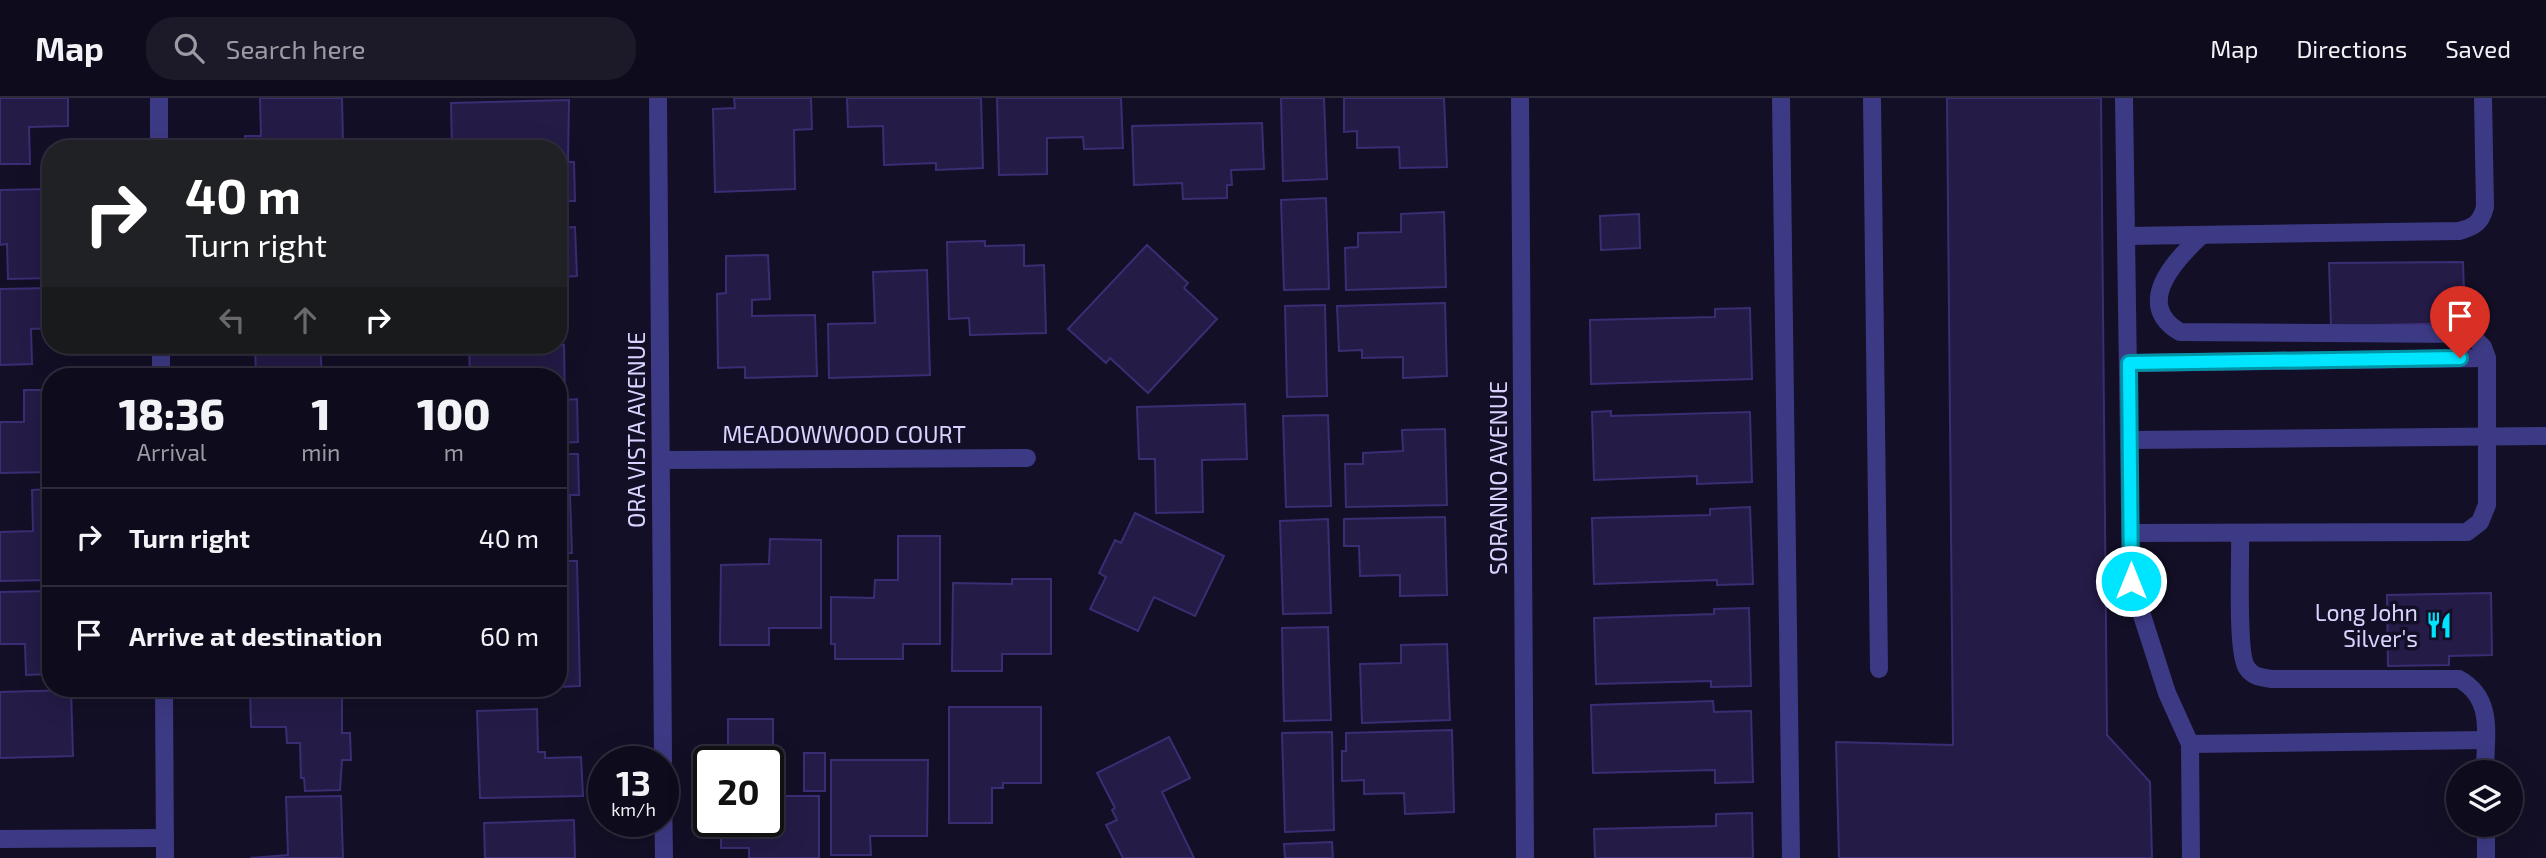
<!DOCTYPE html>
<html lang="en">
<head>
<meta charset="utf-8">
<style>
  body { margin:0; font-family:"Exo 2",sans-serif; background:#1c1929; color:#f1f3f6; height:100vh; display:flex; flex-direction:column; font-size:26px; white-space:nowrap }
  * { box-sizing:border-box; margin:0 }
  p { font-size:23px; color:#9b9ba3 }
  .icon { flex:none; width:38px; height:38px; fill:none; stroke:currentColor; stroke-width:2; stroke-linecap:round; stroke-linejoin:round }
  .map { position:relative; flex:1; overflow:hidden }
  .panel { position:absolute; left:42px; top:270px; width:525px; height:329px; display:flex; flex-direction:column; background:#0e0b1c; border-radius:28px; box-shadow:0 7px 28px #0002,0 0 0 2px #2e2b3b }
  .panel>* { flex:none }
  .banner { position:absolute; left:42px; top:42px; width:525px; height:214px; border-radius:28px; box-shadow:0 7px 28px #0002,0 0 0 2px #2e2b3b; background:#202124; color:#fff; overflow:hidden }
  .buttons { position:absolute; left:2446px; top:662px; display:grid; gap:14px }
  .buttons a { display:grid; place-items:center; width:77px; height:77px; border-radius:50%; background:#0e0b1c; box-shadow:0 7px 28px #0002,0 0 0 2px #2e2b3b; font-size:35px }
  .speed { position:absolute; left:588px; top:648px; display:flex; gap:14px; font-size:35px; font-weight:700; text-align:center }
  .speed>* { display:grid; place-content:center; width:91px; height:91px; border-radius:50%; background:#0e0b1c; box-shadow:0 7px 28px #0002,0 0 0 2px #2e2b3b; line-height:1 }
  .speed small { font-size:18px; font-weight:400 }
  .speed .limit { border:4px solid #111; border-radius:10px; background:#fff; color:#111 }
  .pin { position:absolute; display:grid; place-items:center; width:60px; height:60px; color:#fff; margin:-72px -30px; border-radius:50% 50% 50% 0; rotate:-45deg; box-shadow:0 0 7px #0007 }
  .pin .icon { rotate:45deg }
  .me { position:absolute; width:77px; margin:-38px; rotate:0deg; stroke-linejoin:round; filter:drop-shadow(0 0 5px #0008) }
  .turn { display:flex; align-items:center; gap:24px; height:147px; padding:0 28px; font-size:32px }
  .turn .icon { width:91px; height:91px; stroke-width:2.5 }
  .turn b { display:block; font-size:49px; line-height:60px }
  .lanes { display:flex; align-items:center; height:66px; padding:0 28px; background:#0003; justify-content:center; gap:35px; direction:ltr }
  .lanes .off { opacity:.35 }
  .eta { display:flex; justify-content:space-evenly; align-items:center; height:119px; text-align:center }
  .eta b { font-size:42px; font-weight:800; line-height:49px }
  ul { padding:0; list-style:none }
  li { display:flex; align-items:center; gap:21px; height:98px; padding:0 28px; border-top:2px solid #2e2b3b }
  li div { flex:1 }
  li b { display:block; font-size:26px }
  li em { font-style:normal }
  header { display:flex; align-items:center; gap:42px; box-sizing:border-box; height:98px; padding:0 35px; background:#0e0b1c; border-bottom:2px solid #2e2b3b }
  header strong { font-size:33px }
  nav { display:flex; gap:38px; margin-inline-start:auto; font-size:24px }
  .search { width:490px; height:63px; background:#1c1929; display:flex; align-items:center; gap:18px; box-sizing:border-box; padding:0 24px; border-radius:28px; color:#9b9ba3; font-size:26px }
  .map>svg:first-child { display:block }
  .building { fill:#241b47; stroke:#3b2d73; stroke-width:2 }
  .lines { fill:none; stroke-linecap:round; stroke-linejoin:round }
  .service { stroke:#3d3a85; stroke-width:18 }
  .minor { stroke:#3d3a85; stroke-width:18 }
  .route-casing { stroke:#0095a6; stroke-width:18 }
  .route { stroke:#00e5ff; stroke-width:12 }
  .labels { text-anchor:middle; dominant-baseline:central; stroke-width:7; stroke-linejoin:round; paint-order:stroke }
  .street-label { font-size:23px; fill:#d9d4ff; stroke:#130f26 }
  .poi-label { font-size:23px; fill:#d9d4ff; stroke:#130f26; text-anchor:end }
</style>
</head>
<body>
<header>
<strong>Map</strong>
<div class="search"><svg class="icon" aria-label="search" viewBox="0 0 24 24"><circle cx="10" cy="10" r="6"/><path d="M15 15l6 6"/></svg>Search here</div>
<nav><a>Map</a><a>Directions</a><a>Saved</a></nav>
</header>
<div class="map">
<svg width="2546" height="760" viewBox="0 0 2546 760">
  <rect width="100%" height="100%" fill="#130f26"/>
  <!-- building -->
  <g class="building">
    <path d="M 0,0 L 68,0 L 68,28 L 29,29 L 30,66 L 0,66 Z"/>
    <path d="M 260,0 L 342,0 L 343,44 L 301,44 L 301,51 L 246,51 L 245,38 L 261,38 Z"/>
    <path d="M 734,0 L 811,0 L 812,31 L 794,32 L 795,91 L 715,94 L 713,11 L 735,10 Z"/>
    <path d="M 847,0 L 981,0 L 983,70 L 936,72 L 936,65 L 884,67 L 883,28 L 848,29 Z"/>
    <path d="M 997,0 L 1121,0 L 1123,50 L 1084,51 L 1083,39 L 1047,40 L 1047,76 L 999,77 Z"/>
    <path d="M 1281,0 L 1324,0 L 1327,81 L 1283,83 Z"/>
    <path d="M 1344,0 L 1444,0 L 1447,69 L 1400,70 L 1399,49 L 1357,50 L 1357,33 L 1344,34 Z"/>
    <path d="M 1947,0 L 2101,0 L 2107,637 L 2150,684 L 2152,760 L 1839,760 L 1836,644 L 1953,647 Z"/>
    <path d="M 569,2 L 568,64 L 574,64 L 575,103 L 558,103 L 558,51 L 452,51 L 451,5 Z"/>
    <path d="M 1262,25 L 1264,71 L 1231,72 L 1232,87 L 1227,87 L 1227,100 L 1183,101 L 1182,85 L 1134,87 L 1132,28 Z"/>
    <path d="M 46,91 L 51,180 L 8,181 L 7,146 L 0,147 L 0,92 Z"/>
    <path d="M 1326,100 L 1329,191 L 1284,192 L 1281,102 Z"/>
    <path d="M 1444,114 L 1446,189 L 1346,192 L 1345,150 L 1358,149 L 1358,135 L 1401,134 L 1401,116 Z"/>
    <path d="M 1639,116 L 1640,150 L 1601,152 L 1600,118 Z"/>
    <path d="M 575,129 L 577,178 L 563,179 L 565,237 L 558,237 L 558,130 Z"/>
    <path d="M 985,143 L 985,148 L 1024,147 L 1024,168 L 1044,167 L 1046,235 L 970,237 L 969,220 L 949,221 L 947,144 Z"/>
    <path d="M 1147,147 L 1188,185 L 1184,190 L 1217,221 L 1148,295 L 1110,260 L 1106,265 L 1068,231 Z"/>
    <path d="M 768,157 L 770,201 L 752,202 L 752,218 L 815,217 L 817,278 L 745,280 L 745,269 L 718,270 L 717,196 L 726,195 L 726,158 Z"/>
    <path d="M 2463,164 L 2465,225 L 2331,228 L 2329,165 Z"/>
    <path d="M 927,172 L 930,277 L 829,280 L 828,226 L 875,225 L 873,174 Z"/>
    <path d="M 51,190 L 51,230 L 31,231 L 32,266 L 0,267 L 0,191 Z"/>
    <path d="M 1445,205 L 1447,278 L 1403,280 L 1403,259 L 1362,260 L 1362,252 L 1339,253 L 1337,208 Z"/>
    <path d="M 1325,207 L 1327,298 L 1287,299 L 1285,208 Z"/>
    <path d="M 1750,210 L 1752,281 L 1591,286 L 1590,222 L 1715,219 L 1715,211 Z"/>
    <path d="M 255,247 L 341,247 L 320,247 L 322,278 L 256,278 Z"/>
    <path d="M 564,247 L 565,302 L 577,301 L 578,344 L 558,345 L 558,278 L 470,278 L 469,249 Z"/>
    <path d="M 24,292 L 51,292 L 51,374 L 0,375 L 0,324 L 24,324 Z"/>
    <path d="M 1245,306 L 1247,361 L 1202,362 L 1203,414 L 1156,415 L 1155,361 L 1139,361 L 1137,309 Z"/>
    <path d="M 1611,313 L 1611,318 L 1750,314 L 1752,384 L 1697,386 L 1697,378 L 1594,382 L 1592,314 Z"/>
    <path d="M 1328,317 L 1331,408 L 1286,409 L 1283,318 Z"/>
    <path d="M 1445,331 L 1447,407 L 1346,409 L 1345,366 L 1363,366 L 1363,355 L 1403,353 L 1402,332 Z"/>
    <path d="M 558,356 L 578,356 L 579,397 L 570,397 L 572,455 L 558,455 Z"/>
    <path d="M 51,391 L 51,482 L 0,483 L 0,434 L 33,433 L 32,392 Z"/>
    <path d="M 1750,409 L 1753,486 L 1717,487 L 1717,482 L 1594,486 L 1592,420 L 1710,417 L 1710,411 Z"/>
    <path d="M 1135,415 L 1224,458 L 1195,518 L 1154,499 L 1138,533 L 1090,511 L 1106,479 L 1099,475 L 1115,442 L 1121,445 Z"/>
    <path d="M 1445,419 L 1447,497 L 1400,498 L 1400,477 L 1360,478 L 1359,448 L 1344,448 L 1344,421 Z"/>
    <path d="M 1328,421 L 1331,515 L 1283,516 L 1280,423 Z"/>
    <path d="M 898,438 L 940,438 L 940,546 L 903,546 L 903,561 L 835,561 L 835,546 L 831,546 L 831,499 L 874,500 L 875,482 L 898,482 Z"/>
    <path d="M 770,441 L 821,442 L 821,530 L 769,530 L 769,547 L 720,547 L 721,467 L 769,466 Z"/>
    <path d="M 558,463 L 577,463 L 580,588 L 558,589 Z"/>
    <path d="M 1012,481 L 1051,481 L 1051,556 L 1002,556 L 1002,573 L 952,573 L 953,485 L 1012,486 Z"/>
    <path d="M 51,493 L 51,576 L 26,577 L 25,546 L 0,546 L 0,494 Z"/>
    <path d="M 2491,495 L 2492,557 L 2449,558 L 2449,567 L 2388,568 L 2387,497 Z"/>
    <path d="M 1749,510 L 1751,588 L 1711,589 L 1711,583 L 1596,586 L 1594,520 L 1714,516 L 1714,511 Z"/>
    <path d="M 1328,529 L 1331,622 L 1284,623 L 1282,530 Z"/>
    <path d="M 1447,546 L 1450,622 L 1362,625 L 1360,566 L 1401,565 L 1401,547 Z"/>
    <path d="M 342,590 L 342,635 L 350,635 L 351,662 L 342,662 L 340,692 L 305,693 L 304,680 L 301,680 L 300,645 L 287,645 L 286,629 L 251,629 L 250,592 Z"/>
    <path d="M 71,592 L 73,658 L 0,660 L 0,594 Z"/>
    <path d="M 1713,603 L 1714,614 L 1751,613 L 1753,684 L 1715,685 L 1715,672 L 1593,675 L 1591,607 Z"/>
    <path d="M 949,609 L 1041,609 L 1041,685 L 1003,685 L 1003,690 L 992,690 L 992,725 L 949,725 Z"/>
    <path d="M 537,611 L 538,654 L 545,654 L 545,660 L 581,659 L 583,698 L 480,700 L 477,613 Z"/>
    <path d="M 728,621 L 773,621 L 773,665 L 722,663 L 722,657 L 728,657 Z"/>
    <path d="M 1452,632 L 1454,714 L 1405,716 L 1404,695 L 1364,696 L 1364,682 L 1342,683 L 1342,653 L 1346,653 L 1346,635 Z"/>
    <path d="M 1332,634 L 1334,732 L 1285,734 L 1282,635 Z"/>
    <path d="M 1169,639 L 1190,680 L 1162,694 L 1194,760 L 1123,760 L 1106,727 L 1117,722 L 1112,712 L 1115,710 L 1097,675 Z"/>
    <rect x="804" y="655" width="21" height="38"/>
    <path d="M 831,662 L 928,662 L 927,738 L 870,738 L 871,757 L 831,757 Z"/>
    <path d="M 341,698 L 343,760 L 250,760 L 288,757 L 286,699 Z"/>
    <path d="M 768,698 L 819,698 L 819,760 L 749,760 L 749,750 L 721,750 L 721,723 L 768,723 Z"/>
    <path d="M 1752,715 L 1753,760 L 1595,760 L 1594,731 L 1716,728 L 1716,716 Z"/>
    <path d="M 574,722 L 575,760 L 485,760 L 484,725 Z"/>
    <path d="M 1332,744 L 1333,760 L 1285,760 L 1284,746 Z"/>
  </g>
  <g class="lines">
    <!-- service -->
    <g class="service">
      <path d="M 1781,0 L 1791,760"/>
      <path d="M 1872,0 L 1879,571"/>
      <path d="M 2124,0 L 2131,483 L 2167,595 L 2190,646 L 2191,760"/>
      <path d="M 2127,138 L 2459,133 C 2474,129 2481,125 2485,109 L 2483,0"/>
      <path d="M 2129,265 L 2487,260"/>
      <path d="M 2131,342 L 2546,338"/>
      <path d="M 2131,435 L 2467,434 L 2480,424 L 2487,407 L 2487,260 L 2483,249 L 2470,236 L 2180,234 C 2132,206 2177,160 2202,137"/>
      <path d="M 2240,435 C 2241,458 2236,556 2247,570 C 2253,579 2261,579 2271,581 L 2459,581 C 2495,601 2485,638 2485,674"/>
      <path d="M 2190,646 L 2485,642"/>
      <path d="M 2486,726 L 2486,760"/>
    </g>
    <!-- minor -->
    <g class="minor">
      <path d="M 159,0 L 159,51"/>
      <path d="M 658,0 L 663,663"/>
      <path d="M 1520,0 L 1525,760"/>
      <path d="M 161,247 L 161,278"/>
      <path d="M 661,362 L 1027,360"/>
      <path d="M 164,590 L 165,760"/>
      <path d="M 663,686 L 664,760"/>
      <path d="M 0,741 L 165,740"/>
    </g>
  </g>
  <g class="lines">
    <!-- route casing -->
    <g class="route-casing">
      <path id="route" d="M 2131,483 L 2129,265 L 2460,260"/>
    </g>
    <!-- route -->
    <use href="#route" class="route"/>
  </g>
  <!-- icons -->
  <defs>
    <g id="restaurant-bare" transform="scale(2.1)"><path d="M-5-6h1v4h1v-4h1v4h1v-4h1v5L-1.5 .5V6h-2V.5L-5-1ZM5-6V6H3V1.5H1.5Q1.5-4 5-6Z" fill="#00e5ff" stroke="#130f26" stroke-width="2.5" paint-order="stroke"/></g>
  </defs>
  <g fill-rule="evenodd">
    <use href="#restaurant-bare" x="2439" y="527"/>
  </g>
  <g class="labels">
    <!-- street labels -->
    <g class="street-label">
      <text transform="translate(636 332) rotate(-90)">ORA VISTA AVENUE</text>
      <text x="844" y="336">MEADOWWOOD COURT</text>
      <text transform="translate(1498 380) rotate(-90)">SORANNO AVENUE</text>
    </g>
    <!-- poi labels -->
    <g class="poi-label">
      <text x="2418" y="514">Long John<tspan x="2418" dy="26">Silver's</tspan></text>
    </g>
  </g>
</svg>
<div class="buttons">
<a><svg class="icon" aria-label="layers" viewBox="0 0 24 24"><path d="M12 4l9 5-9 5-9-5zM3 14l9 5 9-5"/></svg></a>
</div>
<div class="speed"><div>13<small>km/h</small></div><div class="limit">20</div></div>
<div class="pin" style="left:2460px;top:260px;background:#d93025"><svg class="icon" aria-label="arrive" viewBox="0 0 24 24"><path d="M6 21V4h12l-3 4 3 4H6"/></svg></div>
<svg class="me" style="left:2131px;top:483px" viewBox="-20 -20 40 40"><circle r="17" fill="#00e5ff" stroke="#fff" stroke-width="3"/><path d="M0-11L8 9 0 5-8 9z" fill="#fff"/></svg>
<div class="banner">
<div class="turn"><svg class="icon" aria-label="right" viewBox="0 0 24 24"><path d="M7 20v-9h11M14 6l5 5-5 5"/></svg><div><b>40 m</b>Turn right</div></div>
<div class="lanes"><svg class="icon off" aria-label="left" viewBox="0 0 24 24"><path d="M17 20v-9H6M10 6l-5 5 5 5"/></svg><svg class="icon off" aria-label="ahead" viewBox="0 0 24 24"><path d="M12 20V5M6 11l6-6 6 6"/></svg><svg class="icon" aria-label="right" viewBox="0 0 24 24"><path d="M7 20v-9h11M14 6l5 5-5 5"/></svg></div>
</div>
<section class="panel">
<div class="eta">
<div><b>18:36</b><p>Arrival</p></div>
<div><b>1</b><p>min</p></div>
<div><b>100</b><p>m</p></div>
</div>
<ul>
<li><svg class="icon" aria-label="right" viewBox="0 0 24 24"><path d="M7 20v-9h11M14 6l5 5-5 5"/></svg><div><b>Turn right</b></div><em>40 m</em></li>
<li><svg class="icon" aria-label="arrive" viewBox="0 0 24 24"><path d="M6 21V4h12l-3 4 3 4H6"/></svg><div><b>Arrive at destination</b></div><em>60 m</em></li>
</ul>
</section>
</div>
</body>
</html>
